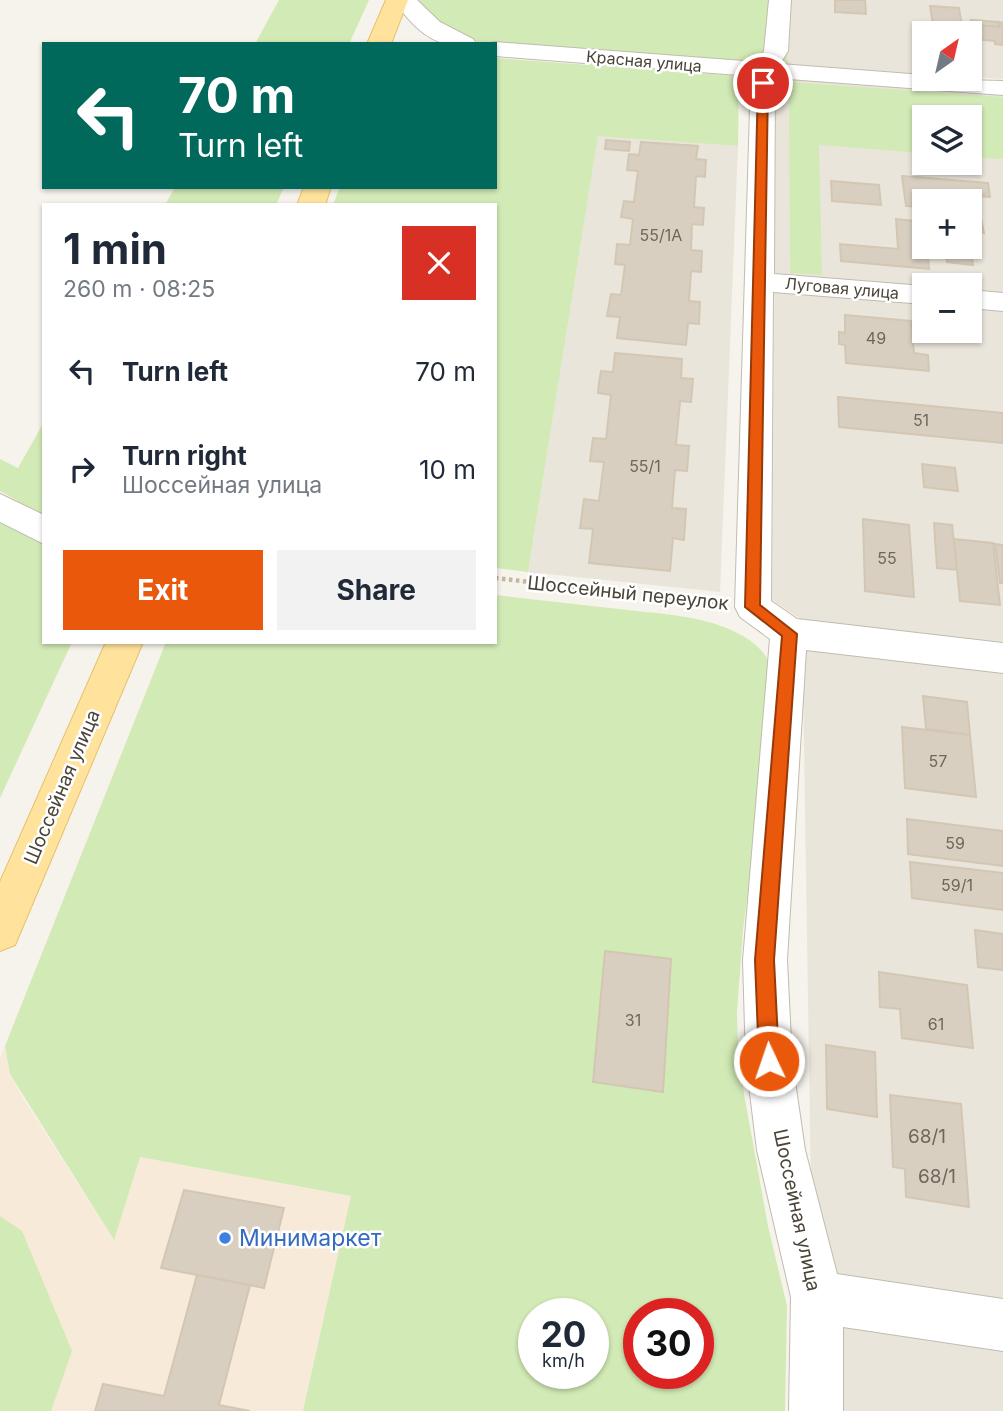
<!DOCTYPE html>
<html lang="en">
<head>
<meta charset="utf-8">
<style>
  body { margin:0; font-family:Inter,sans-serif; background:#f2f2f3; color:#1f2937; height:100vh; display:flex; flex-direction:column; font-size:26px; white-space:nowrap }
  * { box-sizing:border-box; margin:0 }
  p { font-size:23px; color:#747a83 }
  .icon { flex:none; width:38px; height:38px; fill:none; stroke:currentColor; stroke-width:2; stroke-linecap:round; stroke-linejoin:round }
  .map { position:relative; flex:1; overflow:hidden }
  .side { position:absolute; left:42px; top:203px; width:455px; height:441px; display:flex; flex-direction:column; background:#fff; border-radius:0px; box-shadow:0 2px 5px #0004 }
  .side>* { flex:none }
  .guide { position:absolute; left:42px; top:42px; width:455px; height:147px; border-radius:0px; box-shadow:0 2px 5px #0004; background:#00695c; color:#fff; overflow:hidden }
  .needle { width:46px; rotate:34deg }
  .tools { position:absolute; left:912px; top:21px; display:grid; gap:14px }
  .tools a { display:grid; place-items:center; width:70px; height:70px; border-radius:0px; background:#fff; box-shadow:0 2px 5px #0004; font-size:35px }
  .speed { position:absolute; left:518px; top:1298px; display:flex; gap:14px; font-size:35px; font-weight:700; text-align:center }
  .speed>* { display:grid; place-content:center; width:91px; height:91px; border-radius:50%; background:#fff; box-shadow:0 2px 5px #0004; line-height:1 }
  .speed small { font-size:18px; font-weight:400 }
  .speed .limit { border:10px solid #d22; background:#fff; color:#111 }
  .pin { position:absolute; display:grid; place-items:center; width:60px; height:60px; color:#fff; margin:-30px; border:4px solid #fff; border-radius:50%; box-shadow:0 2px 7px #0007 }
  .me { position:absolute; width:77px; margin:-38px; rotate:357deg; stroke-linejoin:round; filter:drop-shadow(0 0 5px #0008) }
  .turn { display:flex; align-items:center; gap:24px; height:147px; padding:0 21px; font-size:32px }
  .turn .icon { width:91px; height:91px; stroke-width:2.5 }
  .turn b { display:block; font-size:49px; line-height:60px }
  .round { display:grid; place-items:center; flex:none; width:74px; height:74px; border-radius:0px; background:#f2f2f3 }
  .head { display:flex; align-items:center; justify-content:space-between; height:119px; padding:0 21px }
  h1 { font-size:42px; font-weight:700; line-height:52px }
  .action { display:flex; gap:14px; margin-top:auto; padding:14px 21px }
  .action a { flex:1; height:80px; border-radius:0px; background:#ea580c; color:#fff; font-size:28px; font-weight:700; line-height:80px; text-align:center }
  .action a+a { background:#f2f2f3; color:#1f2937 }
  ul { padding:0; list-style:none }
  li { display:flex; align-items:center; gap:21px; height:98px; padding:0 21px }
  li div { flex:1 }
  li b { display:block; font-size:26px }
  li em { font-style:normal }
  .map>svg:first-child { display:block }
  .residential { fill:#eae5da; fill-rule:evenodd }
  .commercial { fill:#f7ead8 }
  .green { fill:#d2eab5; fill-rule:evenodd }
  .building { fill:#d8cfc1; stroke:#d3c7b4; stroke-width:2 }
  .lines { fill:none; stroke-linecap:round; stroke-linejoin:round }
  .minor-casing { stroke:#c2bbae; stroke-width:2 }
  .major-casing { stroke:#e6c16a; stroke-width:2 }
  .path { stroke:#c4b79f; stroke-width:4.5; stroke-dasharray:3.5 3.5; stroke-linecap:butt }
  .minor { fill:#fff; fill-rule:evenodd }
  .major { fill:#ffe39c; fill-rule:evenodd }
  .route { fill:#ea580c; stroke:#983908; stroke-width:2 }
  .shop-dot { fill:#3f7fe0; stroke:#fff; stroke-width:2.5 }
  .labels { text-anchor:middle; dominant-baseline:central; stroke-width:5; stroke-linejoin:round; paint-order:stroke }
  .far-street-label { font-size:16px; fill:#4b4439; stroke:#fff }
  .number-label { font-size:16px; fill:#6e675b }
  .street-label { font-size:19px; fill:#4b4439; stroke:#fff }
  .near-number-label { font-size:19px; fill:#6e675b }
  .near-shop-label { font-size:23px; fill:#366cbe; stroke:#fff; text-anchor:start }
</style>
</head>
<body>
<div class="map">
<svg width="1003" height="1411" viewBox="0 0 1003 1411">
  <rect width="100%" height="100%" fill="#f6f3ec"/>
  <!-- residential -->
  <g class="residential">
    <path d="M 792,0 L 1003,0 L 1003,79 L 970,77 L 970,33 L 924,33 L 924,74 L 787,64 Z"/>
    <path d="M 776,76 L 1003,93 L 1003,1411 L 831,1411 L 811,1188 L 802,620 L 772,600 ZM 924,117 L 970,117 L 970,163 L 924,163 ZM 924,201 L 970,201 L 970,247 L 924,247 ZM 924,285 L 970,285 L 970,331 L 924,331 Z"/>
    <path d="M 598,135 L 738,146 L 720,592 L 528,572 Z"/>
  </g>
  <!-- commercial -->
  <path class="commercial" d="M 5,1046 L 10,1074 L 23,1098 L 113,1239 L 140,1157 L 351,1196 L 303,1411 L 0,1411 L 0,1058 Z"/>
  <!-- green -->
  <g class="green">
    <path d="M 279,0 L 369,0 L 349,44 L 255,44 Z"/>
    <path d="M 416,0 L 792,0 L 787,64 L 480,43 L 438,22 Z"/>
    <path d="M 495,58 L 739,76 L 738,146 L 598,136 L 528,572 L 495,568 L 495,205 L 333,205 L 340,187 L 495,187 Z"/>
    <path d="M 789,82 L 1003,97 L 1003,159 L 970,157 L 970,117 L 924,117 L 924,153 L 819,145 L 822,275 L 790,273 Z"/>
    <path d="M 175,187 L 284,187 L 276,205 L 165,205 Z"/>
    <path d="M 44,422 L 44,516 L 0,491 L 0,459 L 18,468 Z"/>
    <path d="M 0,519 L 44,545 L 44,642 L 72,642 L 0,798 Z"/>
    <path d="M 495,595 C 540,600 584,605 628,610 C 662,614 702,616 733,631 C 755,641 768,653 775,676 L 743,930 L 737,1012 L 738,1052 L 744,1094 L 768,1226 L 787,1306 L 785,1411 L 303,1411 L 351,1196 L 140,1157 L 114,1240 L 10,1074 L 5,1046 L 166,642 L 495,642 ZM 534,1314 L 593,1314 L 593,1374 L 534,1374 ZM 639,1314 L 698,1314 L 698,1374 L 639,1374 Z"/>
    <path d="M 0,1216 L 22,1231 L 72,1351 L 51,1411 L 0,1411 Z"/>
  </g>
  <!-- building -->
  <g class="building">
    <path d="M 835,0 L 865,0 L 866,14 L 835,12 Z"/>
    <path d="M 930,6 L 959,8 L 962,27 L 933,25 Z"/>
    <path d="M 971,20 L 999,22 L 1000,27 L 972,25 Z"/>
    <path d="M 999,22 L 1003,23 L 1003,45 L 995,44 L 995,41 L 975,39 L 972,25 L 1000,27 Z"/>
    <path d="M 606,140 L 630,142 L 629,151 L 605,149 Z"/>
    <path d="M 641,142 L 698,146 L 696,159 L 706,160 L 705,177 L 696,176 L 694,207 L 704,208 L 703,225 L 692,224 L 691,250 L 702,251 L 701,272 L 691,271 L 689,301 L 700,302 L 699,324 L 688,323 L 686,345 L 617,338 L 620,317 L 607,316 L 611,294 L 621,295 L 625,265 L 615,264 L 617,244 L 630,245 L 633,219 L 621,217 L 624,201 L 634,202 L 638,171 L 627,170 L 629,154 L 639,155 Z"/>
    <path d="M 902,176 L 988,183 L 990,197 L 973,196 L 975,212 L 970,211 L 970,201 L 924,201 L 924,207 L 906,206 Z"/>
    <path d="M 831,181 L 879,185 L 881,205 L 832,201 Z"/>
    <path d="M 970,218 L 981,219 L 984,233 L 970,232 Z"/>
    <path d="M 896,219 L 924,222 L 924,247 L 927,247 L 929,269 L 841,261 L 840,244 L 898,249 Z"/>
    <path d="M 970,241 L 973,265 L 947,262 L 944,247 L 970,247 Z"/>
    <path d="M 845,315 L 911,321 L 914,353 L 928,355 L 929,371 L 846,363 L 845,345 L 839,344 L 839,332 L 845,333 Z"/>
    <path d="M 615,353 L 682,359 L 681,378 L 693,379 L 691,402 L 680,401 L 676,445 L 689,446 L 687,471 L 675,470 L 672,508 L 686,509 L 684,540 L 673,538 L 670,571 L 589,563 L 593,529 L 580,528 L 584,499 L 599,501 L 604,462 L 590,461 L 593,438 L 606,439 L 611,395 L 598,393 L 599,382 L 601,371 L 613,372 Z"/>
    <path d="M 838,397 L 1003,413 L 1003,443 L 839,427 Z"/>
    <path d="M 922,464 L 955,468 L 958,491 L 924,487 Z"/>
    <path d="M 863,519 L 909,525 L 914,597 L 865,591 Z"/>
    <path d="M 934,523 L 952,525 L 957,570 L 937,568 Z"/>
    <path d="M 954,539 L 993,543 L 1000,605 L 960,601 Z"/>
    <path d="M 995,544 L 1003,545 L 1003,583 L 1000,583 Z"/>
    <path d="M 923,696 L 967,702 L 970,735 L 926,729 Z"/>
    <path d="M 902,727 L 970,735 L 976,797 L 905,788 Z"/>
    <path d="M 907,819 L 1003,831 L 1003,866 L 908,854 Z"/>
    <path d="M 910,862 L 1003,873 L 1003,910 L 912,898 Z"/>
    <path d="M 975,930 L 1003,934 L 1003,970 L 978,967 Z"/>
    <path d="M 605,951 L 671,959 L 663,1092 L 593,1082 Z"/>
    <path d="M 879,972 L 967,985 L 973,1048 L 902,1038 L 900,1009 L 880,1007 Z"/>
    <path d="M 826,1045 L 875,1052 L 877,1117 L 827,1109 Z"/>
    <path d="M 890,1095 L 961,1104 L 969,1207 L 906,1197 L 905,1169 L 893,1167 Z"/>
    <path d="M 184,1190 L 284,1208 L 264,1288 L 161,1268 Z"/>
    <path d="M 197,1275 L 250,1285 L 219,1405 L 250,1411 L 95,1411 L 103,1384 L 164,1396 Z"/>
  </g>
  <g class="lines">
    <!-- minor casing -->
    <g class="minor-casing">
      <g id="minor">
        <path d="M 395,0 L 417,0 L 440,22 L 473,39 L 477,44 C 467,44 457,45 447,44 C 425,40 405,18 395,0 Z"/>
        <path d="M 769,0 L 791,0 L 788,51 L 780,64 L 924,75 L 924,79 L 1003,81 L 1003,95 L 775,78 L 774,274 L 924,286 L 924,304 L 773,292 L 771,601 L 797,619 L 1003,643 L 1003,673 L 806,650 L 787,960 L 792,1061 L 805,1150 L 837,1274 L 1003,1299 L 1003,1351 L 843,1327 L 843,1411 L 789,1411 L 791,1297 L 757,1150 L 746,1061 L 743,960 L 770,639 L 740,617 L 735,607 L 751,76 L 495,56 L 495,44 L 487,44 L 495,42 L 757,62 L 764,51 Z"/>
        <path d="M 970,290 L 1003,293 L 1003,311 L 970,308 Z"/>
        <path d="M 0,494 L 44,515 L 44,544 L 0,522 Z"/>
      </g>
    </g>
    <!-- major casing -->
    <g class="major-casing">
      <g id="major">
        <path d="M 386,0 L 408,0 L 391,44 L 367,44 Z"/>
        <path d="M 304,187 L 331,187 L 325,205 L 297,205 Z"/>
        <path d="M 106,642 L 143,642 L 15,945 L 0,951 L 0,882 Z"/>
      </g>
    </g>
    <!-- path -->
    <path class="path" d="M 495,578 L 714,603"/>
    <!-- minor -->
    <use href="#minor" class="minor"/>
    <!-- major -->
    <use href="#major" class="major"/>
  </g>
  <!-- route -->
  <path class="route" d="M 763,80 L 768,83 L 760,605 L 797,634 L 774,960 L 779,1061 L 776,1068 L 769,1070 L 762,1068 L 759,1061 L 755,960 L 782,636 L 745,607 L 758,83 Z"/>
  <!-- markers -->
  <circle class="shop-dot" cx="225" cy="1238" r="7"/>
  <g class="labels">
    <!-- far-street labels -->
    <g class="far-street-label">
      <text transform="translate(644 61) rotate(5)">Красная улица</text>
      <text transform="translate(842 288) rotate(5)">Луговая улица</text>
    </g>
    <!-- number labels -->
    <g class="number-label">
      <text x="661" y="235">55/1А</text>
      <text x="876" y="338">49</text>
      <text x="921" y="420">51</text>
      <text x="645" y="466">55/1</text>
      <text x="887" y="558">55</text>
      <text x="938" y="761">57</text>
      <text x="955" y="843">59</text>
      <text x="957" y="885">59/1</text>
      <text x="633" y="1020">31</text>
      <text x="936" y="1024">61</text>
    </g>
    <!-- street labels -->
    <g class="street-label">
      <text transform="translate(628 593) rotate(6)">Шоссейный переулок</text>
      <text transform="translate(62 787) rotate(-67)">Шоссейная улица</text>
      <text transform="translate(797 1210) rotate(78)">Шоссейная улица</text>
    </g>
    <!-- near-number labels -->
    <g class="near-number-label">
      <text x="927" y="1136">68/1</text>
      <text x="937" y="1176">68/1</text>
    </g>
    <!-- near-shop labels -->
    <g class="near-shop-label">
      <text x="239" y="1238">Минимаркет</text>
    </g>
  </g>
</svg>
<div class="tools">
<a><svg class="needle" viewBox="-14 -14 28 28"><path d="M0-13l5 13h-10z" fill="#e53935"/><path d="M0 13l5-13h-10z" fill="#747a83"/></svg></a>
<a><svg class="icon" aria-label="layers" viewBox="0 0 24 24"><path d="M12 4l9 5-9 5-9-5zM3 14l9 5 9-5"/></svg></a>
<a>+</a>
<a>−</a>
</div>
<div class="speed"><div>20<small>km/h</small></div><div class="limit">30</div></div>
<div class="pin" style="left:763px;top:83px;background:#d93025"><svg class="icon" aria-label="arrive" viewBox="0 0 24 24"><path d="M6 21V4h12l-3 4 3 4H6"/></svg></div>
<svg class="me" style="left:769px;top:1061px" viewBox="-20 -20 40 40"><circle r="17" fill="#ea580c" stroke="#fff" stroke-width="3"/><path d="M0-11L8 9 0 5-8 9z" fill="#fff"/></svg>
<div class="guide">
<div class="turn"><svg class="icon" aria-label="left" viewBox="0 0 24 24"><path d="M17 20v-9H6M10 6l-5 5 5 5"/></svg><div><b>70 m</b>Turn left</div></div>
</div>
<section class="side">
<div class="head"><div><h1>1 min</h1><p>260 m · 08:25</p></div><a class="round" style="background:#d93025;color:#fff"><svg class="icon" aria-label="close" viewBox="0 0 24 24"><path d="M6 6l12 12M18 6L6 18"/></svg></a></div>
<ul>
<li><svg class="icon" aria-label="left" viewBox="0 0 24 24"><path d="M17 20v-9H6M10 6l-5 5 5 5"/></svg><div><b>Turn left</b></div><em>70 m</em></li>
<li><svg class="icon" aria-label="right" viewBox="0 0 24 24"><path d="M7 20v-9h11M14 6l5 5-5 5"/></svg><div><b>Turn right</b><p>Шоссейная улица</p></div><em>10 m</em></li>
</ul>
<div class="action"><a>Exit</a><a>Share</a></div>
</section>
</div>
</body>
</html>
